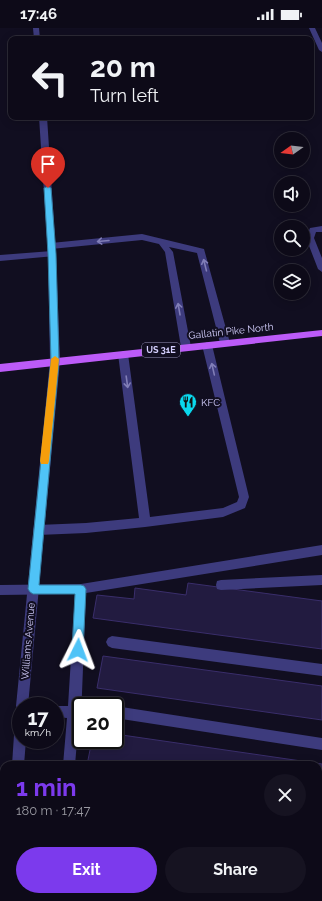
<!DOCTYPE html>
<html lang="en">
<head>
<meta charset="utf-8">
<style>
  body { margin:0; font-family:Raleway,sans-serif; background:#161321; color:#f1f3f6; height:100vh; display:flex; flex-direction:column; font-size:15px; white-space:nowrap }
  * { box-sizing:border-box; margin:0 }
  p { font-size:13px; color:#9a9aa2 }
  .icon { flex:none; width:22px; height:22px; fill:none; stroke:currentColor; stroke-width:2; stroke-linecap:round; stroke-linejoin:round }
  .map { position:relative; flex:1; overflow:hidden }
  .panel { position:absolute; left:0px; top:733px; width:322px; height:140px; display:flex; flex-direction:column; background:#0d0a18; border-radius:12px 12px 0 0; box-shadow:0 2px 10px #0003,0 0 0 1px #2d2b37 }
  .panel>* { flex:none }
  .guide { position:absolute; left:8px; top:8px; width:306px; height:84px; border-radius:8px; box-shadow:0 2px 10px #0003,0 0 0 1px #2d2b37; background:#0d0a18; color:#f1f3f6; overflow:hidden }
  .needle { width:26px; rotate:256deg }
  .fabs { position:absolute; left:274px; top:104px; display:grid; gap:8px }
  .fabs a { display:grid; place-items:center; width:36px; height:36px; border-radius:50%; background:#0d0a18; box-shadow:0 2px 10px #0003,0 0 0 1px #2d2b37; font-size:20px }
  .speed { position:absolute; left:12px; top:669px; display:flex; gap:8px; font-size:20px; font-weight:700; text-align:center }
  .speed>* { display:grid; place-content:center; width:52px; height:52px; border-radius:50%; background:#0d0a18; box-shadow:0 2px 10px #0003,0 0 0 1px #2d2b37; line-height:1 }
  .speed small { font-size:10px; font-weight:400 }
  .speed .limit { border:2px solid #111; border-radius:6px; background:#fff; color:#111 }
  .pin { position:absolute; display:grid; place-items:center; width:34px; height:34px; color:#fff; margin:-41px -17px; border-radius:50% 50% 50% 0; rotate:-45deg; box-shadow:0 0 4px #0007 }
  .pin .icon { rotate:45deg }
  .me { position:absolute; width:44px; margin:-22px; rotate:3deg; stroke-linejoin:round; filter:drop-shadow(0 0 3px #0008) }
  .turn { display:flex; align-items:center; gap:14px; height:84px; padding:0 16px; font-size:18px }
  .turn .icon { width:52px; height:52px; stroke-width:2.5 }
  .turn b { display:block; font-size:28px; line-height:34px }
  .round { display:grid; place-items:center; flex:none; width:42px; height:42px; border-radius:21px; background:#161321 }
  .summary { display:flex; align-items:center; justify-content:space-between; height:68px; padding:0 16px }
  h1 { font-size:24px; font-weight:700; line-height:30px; color:#7c3aed }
  .action { display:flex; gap:8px; margin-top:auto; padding:8px 16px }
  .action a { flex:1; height:46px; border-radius:24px; background:#7c3aed; color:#fff; font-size:16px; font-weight:700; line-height:46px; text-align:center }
  .action a+a { background:#161321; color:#f1f3f6 }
  .status { display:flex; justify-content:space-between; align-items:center; height:28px; padding:0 20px; background:#0d0a18; direction:ltr }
  .status svg { height:11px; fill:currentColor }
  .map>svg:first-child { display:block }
  .building { fill:#221b40; stroke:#3a2e6b }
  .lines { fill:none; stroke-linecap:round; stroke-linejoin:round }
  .lane { fill:#3d3b7d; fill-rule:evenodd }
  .street { fill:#3d3b7d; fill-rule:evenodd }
  .primary { fill:#bc5bf8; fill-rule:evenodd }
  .oneway { stroke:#817eb7 }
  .route { fill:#4fc3f7; stroke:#337fa1 }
  .slow { fill:#f59e0b }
  .labels { text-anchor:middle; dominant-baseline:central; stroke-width:4; stroke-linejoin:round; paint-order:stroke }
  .shield { fill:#110e20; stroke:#9a95bb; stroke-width:1 }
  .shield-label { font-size:9px; font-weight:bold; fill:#d4cffd }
  .street-label { font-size:10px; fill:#d4cffd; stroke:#110e20 }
  .poi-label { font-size:10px; fill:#d4cffd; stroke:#110e20; text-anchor:start }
</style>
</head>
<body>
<div class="status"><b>17:46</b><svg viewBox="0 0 49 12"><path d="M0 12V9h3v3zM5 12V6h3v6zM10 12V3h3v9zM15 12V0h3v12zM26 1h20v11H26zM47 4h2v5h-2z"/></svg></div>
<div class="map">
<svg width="322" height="873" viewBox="0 0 322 873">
  <rect width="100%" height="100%" fill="#110e20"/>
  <!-- building -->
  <g class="building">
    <path d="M 188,555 L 322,573 L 322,621 L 93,590 L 97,567 L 134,571 L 135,560 L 186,567 Z"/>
    <path d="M 103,628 L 322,658 L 322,692 L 97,660 Z"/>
    <path d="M 115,706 L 322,736 L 322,789 L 318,788 L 318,737 L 87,737 L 92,712 L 115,712 Z"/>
    <path d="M 318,836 L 322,836 L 322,873 L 281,873 L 257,869 L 318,869 Z"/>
  </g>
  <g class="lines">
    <!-- lane -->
    <g class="lane">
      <path d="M 322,198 L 322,204 L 316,204 L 314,210 L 322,230 L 322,244 L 318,241 L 306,210 L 310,200 Z"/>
      <path d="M 142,206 L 204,221 L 230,315 L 228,317 L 222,317 L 220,315 L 197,225 L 169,219 L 173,224 L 191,319 L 186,322 L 181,319 L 165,224 L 159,216 L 142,212 L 51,221 L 47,218 L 51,215 Z"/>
      <path d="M 52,223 L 56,226 L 55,228 L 0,233 L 0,227 Z"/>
      <path d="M 207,314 L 212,317 L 249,469 L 245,480 L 223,489 L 145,499 L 86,505 L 38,507 L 34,505 L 33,502 L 34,499 L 38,497 L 86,495 L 139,490 L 118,326 L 123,323 L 128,326 L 150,489 L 223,480 L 237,474 L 239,469 L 202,317 Z"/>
      <path d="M 322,517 L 322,527 L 86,565 L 81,690 L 79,690 L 75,737 L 63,737 L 67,690 L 55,689 L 55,678 L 53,678 L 68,678 L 75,566 L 0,567 L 0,557 L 81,556 Z"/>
      <path d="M 322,547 L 322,557 L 221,562 L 217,561 L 216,557 L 217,553 L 221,552 Z"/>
      <path d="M 112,608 L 322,636 L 322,648 L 112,620 L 108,618 L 106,614 L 108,610 Z"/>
      <path d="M 115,678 L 322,710 L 322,722 L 115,690 Z"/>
      <rect x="0" y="787" width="4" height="12"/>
      <rect x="318" y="808" width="4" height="14"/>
      <path d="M 98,869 L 133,869 L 135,873 L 100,873 Z"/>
    </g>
    <!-- street -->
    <g class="street">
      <path d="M 33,0 L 39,0 L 40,11 L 34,11 Z"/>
      <path d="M 309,0 L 315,0 L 322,15 L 322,24 L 319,22 Z"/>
      <path d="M 39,89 L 47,89 L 56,226 L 60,333 L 28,678 L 21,678 L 21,684 L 18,682 L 16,678 L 50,333 L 48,226 Z"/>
      <path d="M 21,686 L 21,712 L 26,712 L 24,737 L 12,737 L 15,692 L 17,688 Z"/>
      <path d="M 4,863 L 4,869 L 13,869 L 13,873 L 0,873 L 0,867 Z"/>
    </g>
    <!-- primary -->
    <path class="primary" d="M 322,302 L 322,308 L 0,344 L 0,336 Z"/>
  </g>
  <!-- one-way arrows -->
  <defs><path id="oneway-shaft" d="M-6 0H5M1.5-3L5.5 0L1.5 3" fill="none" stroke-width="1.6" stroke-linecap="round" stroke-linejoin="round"/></defs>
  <g class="oneway">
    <use href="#oneway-shaft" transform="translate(103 213) rotate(175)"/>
    <use href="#oneway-shaft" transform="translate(205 237) rotate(-104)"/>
    <use href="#oneway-shaft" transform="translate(179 281) rotate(-100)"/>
    <use href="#oneway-shaft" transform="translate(213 341) rotate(-103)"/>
    <use href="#oneway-shaft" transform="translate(127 354) rotate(82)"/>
  </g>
  <!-- route -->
  <path class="route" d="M 48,158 L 51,160 L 56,226 L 59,333 L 39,557 L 81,557 L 84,558 L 86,561 L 83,622 L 81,626 L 78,628 L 74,626 L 72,622 L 75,566 L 33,566 L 30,564 L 28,561 L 51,333 L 48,226 L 44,160 Z"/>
  <!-- slow -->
  <path class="slow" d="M 55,328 L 59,331 L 49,433 L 48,436 L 41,436 L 40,433 L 51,331 Z"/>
  <!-- icons -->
  <defs>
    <g id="restaurant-pin" transform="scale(0.9)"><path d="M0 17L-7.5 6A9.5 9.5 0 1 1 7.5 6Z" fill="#0ad8ee" stroke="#110e20"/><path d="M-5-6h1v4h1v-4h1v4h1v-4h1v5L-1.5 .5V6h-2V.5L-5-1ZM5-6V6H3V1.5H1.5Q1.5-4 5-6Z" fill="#111"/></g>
  </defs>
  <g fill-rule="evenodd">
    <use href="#restaurant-pin" x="188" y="374"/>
  </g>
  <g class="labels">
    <!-- shield labels -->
    <rect class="shield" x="142" y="315" width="38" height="14" rx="3"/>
    <g class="shield-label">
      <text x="161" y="322">US 31E</text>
    </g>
    <!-- street labels -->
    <g class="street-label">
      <text transform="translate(231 303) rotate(-6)">Gallatin Pike North</text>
      <text transform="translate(28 613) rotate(-85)">Williams Avenue</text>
    </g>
    <!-- poi labels -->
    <g class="poi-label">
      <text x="201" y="374">KFC</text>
    </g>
  </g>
</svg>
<div class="fabs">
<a><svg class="needle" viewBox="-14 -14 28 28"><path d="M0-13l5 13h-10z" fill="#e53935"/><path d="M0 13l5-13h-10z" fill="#9a9aa2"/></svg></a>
<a><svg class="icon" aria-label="sound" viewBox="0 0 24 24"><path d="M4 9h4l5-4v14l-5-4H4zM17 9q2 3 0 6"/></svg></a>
<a><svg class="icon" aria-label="search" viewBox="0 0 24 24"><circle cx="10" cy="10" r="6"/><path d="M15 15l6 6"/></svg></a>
<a><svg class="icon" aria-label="layers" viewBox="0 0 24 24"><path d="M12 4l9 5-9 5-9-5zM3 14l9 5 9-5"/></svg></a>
</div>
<div class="speed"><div>17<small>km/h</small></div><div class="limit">20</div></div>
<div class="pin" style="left:48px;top:160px;background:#d93025"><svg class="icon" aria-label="arrive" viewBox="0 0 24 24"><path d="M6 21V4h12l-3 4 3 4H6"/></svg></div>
<svg class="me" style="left:78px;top:622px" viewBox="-20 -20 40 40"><path d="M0-17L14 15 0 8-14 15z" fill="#4fc3f7" stroke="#fff" stroke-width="4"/></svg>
<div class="guide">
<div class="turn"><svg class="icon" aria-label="left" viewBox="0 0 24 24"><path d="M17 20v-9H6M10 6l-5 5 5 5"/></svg><div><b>20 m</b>Turn left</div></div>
</div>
<section class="panel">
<div class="summary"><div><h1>1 min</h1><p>180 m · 17:47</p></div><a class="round"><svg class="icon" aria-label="close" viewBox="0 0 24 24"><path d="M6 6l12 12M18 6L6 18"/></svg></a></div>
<div class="action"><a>Exit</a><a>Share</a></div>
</section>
</div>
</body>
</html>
